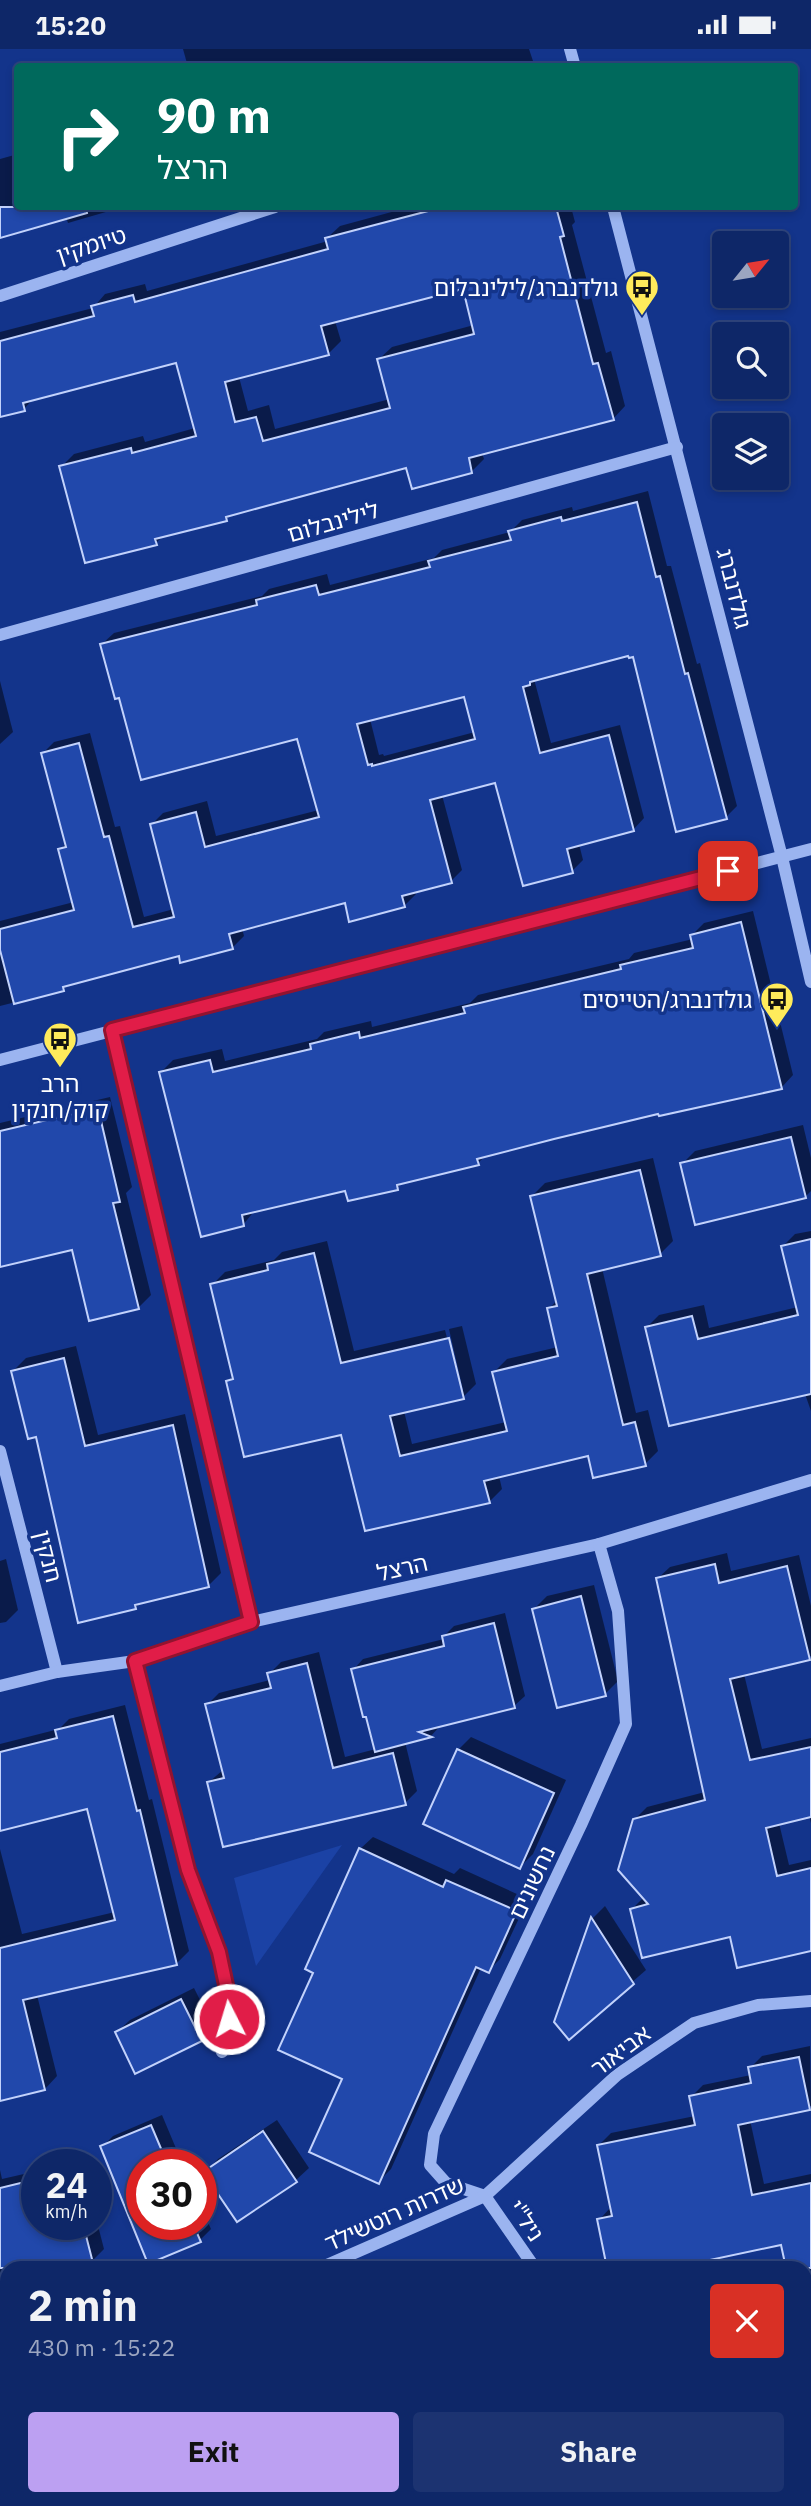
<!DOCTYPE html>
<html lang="en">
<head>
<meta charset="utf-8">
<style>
  body { margin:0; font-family:"IBM Plex Sans","Noto Sans Hebrew",sans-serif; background:#1c3371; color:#f1f3f6; height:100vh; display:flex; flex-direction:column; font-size:26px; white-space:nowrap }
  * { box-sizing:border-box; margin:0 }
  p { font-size:23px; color:#9ba5c0 }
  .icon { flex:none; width:38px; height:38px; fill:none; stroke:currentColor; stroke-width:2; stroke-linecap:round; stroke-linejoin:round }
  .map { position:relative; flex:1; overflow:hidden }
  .side { position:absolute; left:0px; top:2212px; width:812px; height:245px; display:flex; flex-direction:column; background:#0e2768; border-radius:21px 21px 0 0; box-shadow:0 4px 10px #0003,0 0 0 2px #2e447c }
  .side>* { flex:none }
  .top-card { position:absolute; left:14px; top:14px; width:784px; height:147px; border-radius:7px; box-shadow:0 4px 10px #0003,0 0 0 2px #2e447c; background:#00695c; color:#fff; overflow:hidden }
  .needle { width:46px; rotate:60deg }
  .controls { position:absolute; left:712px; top:182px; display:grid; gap:14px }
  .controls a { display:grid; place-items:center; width:77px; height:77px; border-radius:7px; background:#0e2768; box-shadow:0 4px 10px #0003,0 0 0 2px #2e447c; font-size:35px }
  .speed { position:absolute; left:21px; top:2100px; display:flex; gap:14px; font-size:35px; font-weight:700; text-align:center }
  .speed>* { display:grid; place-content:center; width:91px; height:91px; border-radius:50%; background:#0e2768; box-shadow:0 4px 10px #0003,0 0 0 2px #2e447c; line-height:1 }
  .speed small { font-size:18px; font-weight:400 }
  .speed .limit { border:10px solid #d22; background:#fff; color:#111 }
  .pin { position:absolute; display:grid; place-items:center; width:60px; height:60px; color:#fff; margin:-30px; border-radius:14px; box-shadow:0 4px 10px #0006 }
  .me { position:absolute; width:77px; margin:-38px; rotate:355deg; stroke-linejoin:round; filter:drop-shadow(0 0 5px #0008) }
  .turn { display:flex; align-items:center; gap:24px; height:147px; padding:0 28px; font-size:32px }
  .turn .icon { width:91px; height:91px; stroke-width:2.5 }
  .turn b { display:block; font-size:49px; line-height:60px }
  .round { display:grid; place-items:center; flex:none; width:74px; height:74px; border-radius:7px; background:#1c3371 }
  .headline { display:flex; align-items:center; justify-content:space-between; height:119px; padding:0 28px }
  h1 { font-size:42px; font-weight:700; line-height:52px }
  .button { display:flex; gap:14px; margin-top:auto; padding:14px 28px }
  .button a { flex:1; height:80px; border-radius:7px; background:#bca0f2; color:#111; font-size:28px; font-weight:700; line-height:80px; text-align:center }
  .button a+a { background:#1c3371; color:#f1f3f6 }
  .status { display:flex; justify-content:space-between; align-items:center; height:49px; padding:0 35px; background:#0e2768; direction:ltr }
  .status svg { height:19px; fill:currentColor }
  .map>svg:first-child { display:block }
  .green { fill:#1b42a5 }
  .shadow { fill:#0007; fill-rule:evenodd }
  .building { fill:#2148ab; stroke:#c2d2fc; stroke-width:2; fill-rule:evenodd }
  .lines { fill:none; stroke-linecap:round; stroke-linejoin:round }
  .minor { stroke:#9bb4f0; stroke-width:12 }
  .route-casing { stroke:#92132f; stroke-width:18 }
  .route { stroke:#e11d48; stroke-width:12 }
  .labels { text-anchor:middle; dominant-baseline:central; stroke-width:7; stroke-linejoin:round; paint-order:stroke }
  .street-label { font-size:23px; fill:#fff; stroke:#13348b }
  .poi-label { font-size:23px; fill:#fff; stroke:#13348b; text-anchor:end }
</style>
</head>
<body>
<div class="status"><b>15:20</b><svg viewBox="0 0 49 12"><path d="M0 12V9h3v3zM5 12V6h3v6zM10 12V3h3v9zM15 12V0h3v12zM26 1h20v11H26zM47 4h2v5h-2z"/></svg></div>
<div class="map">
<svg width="811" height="2457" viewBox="0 0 811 2457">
  <rect width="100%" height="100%" fill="#13348b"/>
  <!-- green -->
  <path class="green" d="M 342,1796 L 256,1917 L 234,1829 Z"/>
  <!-- shadow -->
  <g class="shadow">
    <path d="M 183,0 L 529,0 L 535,18 L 188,18 Z"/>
    <path d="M 18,105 L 18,158 L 123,158 L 68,174 L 66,168 L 0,187 L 0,110 Z"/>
    <path d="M 410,158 L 571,158 L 575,173 L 572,176 L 606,304 L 611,302 L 625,357 L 613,370 L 482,404 L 484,410 L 471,423 L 407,417 L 232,464 L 226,470 L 164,486 L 156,494 L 61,418 L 74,405 L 143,387 L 145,393 L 195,379 L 178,312 L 34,349 L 24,360 L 0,366 L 0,283 L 93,259 L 105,245 L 145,235 L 147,242 L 328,192 L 327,189 L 340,177 ZM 464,238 L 474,276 L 392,298 L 379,310 L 390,350 L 275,380 L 269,356 L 248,362 L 239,328 L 328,305 L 341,292 L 335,272 Z"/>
    <path d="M 648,442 L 667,517 L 671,517 L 697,615 L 700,614 L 737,757 L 726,768 L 634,606 L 629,605 L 534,630 L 551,694 L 620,676 L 644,769 L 633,781 L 579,795 L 583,811 L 572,822 L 496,732 L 442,746 L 462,821 L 451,832 L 415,842 L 416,845 L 404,857 L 346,852 L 242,879 L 244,887 L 233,898 L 182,912 L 180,905 L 69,934 L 63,941 L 0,957 L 0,872 L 74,853 L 60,801 L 66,794 L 43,704 L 54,693 L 90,684 L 115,778 L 120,777 L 144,868 L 174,860 L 152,775 L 163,764 L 207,752 L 216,787 L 319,761 L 298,688 L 121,647 L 102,595 L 114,584 L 262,547 L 269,540 L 327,525 L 330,536 L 434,509 L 442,501 L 510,483 L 522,471 L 572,458 L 573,462 ZM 466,646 L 475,683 L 384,707 L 383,705 L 379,706 L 370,670 Z"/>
    <path d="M 0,632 L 13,683 L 0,695 Z"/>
    <path d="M 753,862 L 793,1026 L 781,1039 L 660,1063 L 487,1105 L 478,1114 L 404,1132 L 397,1139 L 347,1139 L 255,1161 L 243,1176 L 161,1023 L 173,1011 L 222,1000 L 225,1012 L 317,990 L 324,983 L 371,972 L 372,978 L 470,954 L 478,946 L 629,910 L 634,904 L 693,890 L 692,886 L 704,874 Z"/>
    <path d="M 110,1048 L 132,1138 L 126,1144 L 151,1246 L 138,1259 L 73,1198 L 0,1216 L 0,1074 Z"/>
    <path d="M 803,1076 L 811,1109 L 811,1142 L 805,1148 L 682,1115 L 695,1102 Z"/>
    <path d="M 653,1109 L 673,1192 L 660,1205 L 602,1219 L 636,1364 L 648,1361 L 658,1402 L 645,1415 L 589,1405 L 499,1427 L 502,1440 L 489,1453 L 343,1383 L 228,1333 L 234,1326 L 212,1236 L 225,1223 L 274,1211 L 282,1203 L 327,1192 L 354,1302 L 445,1281 L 460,1341 L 463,1341 L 449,1280 L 462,1277 L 476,1335 L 463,1348 L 404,1362 L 412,1395 L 506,1373 L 494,1323 L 507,1310 L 558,1298 L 549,1260 L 557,1251 L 532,1147 L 545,1134 Z"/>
    <path d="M 811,1182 L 811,1362 L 805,1345 L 647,1278 L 659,1266 L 704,1256 L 709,1279 L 798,1258 L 783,1197 L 795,1185 Z"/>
    <path d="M 76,1297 L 98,1386 L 185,1365 L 221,1524 L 208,1537 L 141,1553 L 135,1559 L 37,1386 L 13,1322 L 26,1309 Z"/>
    <path d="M 727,1504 L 731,1522 L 799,1506 L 811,1557 L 811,1607 L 744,1625 L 762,1700 L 811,1689 L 811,1774 L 809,1766 L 779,1774 L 789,1816 L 811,1811 L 811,1898 L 731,1886 L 632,1860 L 644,1848 L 634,1771 L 647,1758 L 705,1743 L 657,1530 L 670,1518 Z"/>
    <path d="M 6,1510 L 18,1561 L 6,1573 L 0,1574 L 0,1512 Z"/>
    <path d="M 594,1536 L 618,1632 L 605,1645 L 534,1560 L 547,1547 Z"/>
    <path d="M 505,1564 L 525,1647 L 514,1657 L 440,1677 L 431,1687 L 405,1693 L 417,1742 L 405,1754 L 209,1733 L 223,1721 L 207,1656 L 219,1644 L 270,1631 L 269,1625 L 281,1613 L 319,1603 L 345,1708 L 376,1700 L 353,1621 L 363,1610 L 444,1590 L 444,1587 L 454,1577 Z"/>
    <path d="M 125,1656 L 149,1751 L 152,1750 L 189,1902 L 176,1915 L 37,1946 L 57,2027 L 45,2040 L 0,2051 L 0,1800 L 22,1885 L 115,1863 L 88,1758 L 0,1780 L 0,1695 L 59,1680 L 69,1670 Z"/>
    <path d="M 471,1688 L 566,1731 L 533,1805 L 520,1818 L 458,1701 Z"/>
    <path d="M 373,1788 L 454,1825 L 460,1819 L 528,1850 L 500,1910 L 488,1922 L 481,1919 L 391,2120 L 379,2132 L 344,2029 L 360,1800 Z"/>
    <path d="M 605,1857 L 646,1921 L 569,1988 L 556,1973 L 593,1869 Z"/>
    <path d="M 194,1939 L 213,1977 L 201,1990 L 117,1983 L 130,1971 Z"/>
    <path d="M 810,1997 L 811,2057 L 750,2071 L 764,2135 L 811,2125 L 811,2234 L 805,2236 L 805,2219 L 788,2219 L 782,2194 L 704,2210 L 706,2219 L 609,2219 L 599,2171 L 611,2158 L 599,2096 L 611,2084 L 695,2067 L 691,2048 L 703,2036 L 751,2026 L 750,2019 L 762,2007 Z"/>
    <path d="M 162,2066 L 183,2116 L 142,2116 L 142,2175 L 201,2175 L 201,2158 L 211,2180 L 200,2191 L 149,2213 L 102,2098 L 113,2087 Z"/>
    <path d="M 277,2071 L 309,2119 L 296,2131 L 237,2171 L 206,2123 L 218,2110 Z"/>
    <path d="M 82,2111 L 83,2116 L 61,2116 Z"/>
    <path d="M 0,2121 L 2,2130 L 37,2122 L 37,2175 L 96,2175 L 96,2169 L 104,2200 L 92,2212 L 64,2219 L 7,2219 L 7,2248 L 0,2250 Z"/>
    <path d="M 811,2339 L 811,2411 L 805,2412 L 805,2340 Z"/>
    <path d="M 7,2408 L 7,2449 L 0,2420 L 0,2415 Z"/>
    <path d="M 7,2450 L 70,2450 L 72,2457 L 9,2457 Z"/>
    <path d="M 211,2450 L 274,2450 L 276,2457 L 203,2457 L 212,2455 Z"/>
    <path d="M 375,2450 L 447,2450 L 449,2457 L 373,2457 L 372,2453 Z"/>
    <path d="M 477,2450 L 677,2450 L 682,2457 L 478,2457 Z"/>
  </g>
  <!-- building -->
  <g class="building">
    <path d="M 0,158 L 86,158 L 87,164 L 0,189 Z"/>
    <path d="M 431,158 L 556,158 L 564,187 L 560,188 L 593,315 L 598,314 L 614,371 L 469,409 L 472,424 L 412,440 L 406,419 L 226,468 L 227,472 L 155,490 L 157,496 L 85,514 L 59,417 L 131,399 L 132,404 L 196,387 L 176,314 L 23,354 L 25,362 L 0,368 L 0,292 L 94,267 L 91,257 L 133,246 L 135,253 L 328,200 L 325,189 L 432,161 ZM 463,240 L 474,285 L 377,310 L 390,359 L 263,392 L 256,368 L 235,373 L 225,333 L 329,306 L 321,277 Z"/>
    <path d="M 637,453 L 656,528 L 660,527 L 685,625 L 688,624 L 727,770 L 676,783 L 633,608 L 629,609 L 628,607 L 530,633 L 530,636 L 523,638 L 540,704 L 609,686 L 634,782 L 567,800 L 573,824 L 523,837 L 495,734 L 430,751 L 452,834 L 402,847 L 405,858 L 349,873 L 345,854 L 229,885 L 233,900 L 180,914 L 179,907 L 63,938 L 64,942 L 14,955 L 0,901 L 0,880 L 74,861 L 58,800 L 66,798 L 41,704 L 79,694 L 104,788 L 109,787 L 133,878 L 174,868 L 150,775 L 196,763 L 205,798 L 319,768 L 297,690 L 141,731 L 119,649 L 115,650 L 100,595 L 257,556 L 256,551 L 316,536 L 319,546 L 430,518 L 428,512 L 511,491 L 508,482 L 561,468 L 562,472 ZM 464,648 L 475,690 L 372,717 L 372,715 L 368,716 L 357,675 Z"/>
    <path d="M 741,873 L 782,1040 L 659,1067 L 658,1065 L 554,1090 L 477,1110 L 479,1116 L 397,1136 L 398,1141 L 348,1152 L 345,1142 L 242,1166 L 244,1177 L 201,1188 L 159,1023 L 210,1011 L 213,1023 L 311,1000 L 310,995 L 359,983 L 360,989 L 465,964 L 463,958 L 621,920 L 620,916 L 693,899 L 690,886 Z"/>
    <path d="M 98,1059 L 120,1153 L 113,1154 L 139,1260 L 89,1272 L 72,1201 L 0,1218 L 0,1082 Z"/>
    <path d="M 791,1088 L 806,1149 L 695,1176 L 680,1114 Z"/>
    <path d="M 640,1121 L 661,1207 L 587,1225 L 623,1376 L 635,1373 L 646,1417 L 593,1429 L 588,1407 L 484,1432 L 490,1454 L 365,1482 L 341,1386 L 244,1408 L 226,1332 L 233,1330 L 210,1235 L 268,1221 L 267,1215 L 314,1204 L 341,1314 L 449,1289 L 464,1350 L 390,1367 L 400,1407 L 507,1382 L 492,1323 L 558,1307 L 547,1259 L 557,1257 L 530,1147 Z"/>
    <path d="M 811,1190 L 811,1345 L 669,1377 L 645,1278 L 692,1267 L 698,1290 L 798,1266 L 781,1197 Z"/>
    <path d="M 64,1309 L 85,1397 L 173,1376 L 209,1538 L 135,1556 L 136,1560 L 78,1574 L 36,1388 L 28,1390 L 11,1322 Z"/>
    <path d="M 715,1515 L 719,1534 L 787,1517 L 810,1611 L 730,1630 L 750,1711 L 811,1698 L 811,1768 L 766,1779 L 777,1827 L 811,1819 L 811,1902 L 737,1919 L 730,1888 L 642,1909 L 630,1860 L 648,1855 L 618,1821 L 633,1770 L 705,1751 L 656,1529 Z"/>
    <path d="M 581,1547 L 606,1647 L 557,1659 L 532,1560 Z"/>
    <path d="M 494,1574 L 515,1659 L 419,1683 L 432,1688 L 375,1703 L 366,1668 L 363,1668 L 351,1620 L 444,1597 L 442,1587 Z"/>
    <path d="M 307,1614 L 333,1719 L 393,1704 L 406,1756 L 223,1798 L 207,1733 L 224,1729 L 205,1655 L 271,1639 L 267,1624 Z"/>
    <path d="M 113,1667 L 137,1762 L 140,1761 L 177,1916 L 23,1951 L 45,2041 L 0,2052 L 0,1899 L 115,1871 L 87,1760 L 0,1782 L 0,1703 L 57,1689 L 55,1681 Z"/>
    <path d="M 457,1700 L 554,1744 L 520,1820 L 423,1775 Z"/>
    <path d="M 359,1799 L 443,1838 L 446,1831 L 517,1862 L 489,1924 L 476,1918 L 379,2135 L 309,2103 L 342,2030 L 278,2001 L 313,1924 L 305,1920 Z"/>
    <path d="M 591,1868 L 634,1935 L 569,1991 L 554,1973 Z"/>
    <path d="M 181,1950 L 202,1992 L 135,2025 L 115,1983 Z"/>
    <path d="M 799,2008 L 810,2061 L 738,2076 L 752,2146 L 811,2134 L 811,2219 L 786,2219 L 781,2196 L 691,2215 L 692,2219 L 607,2219 L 597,2170 L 612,2167 L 597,2096 L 695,2076 L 689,2047 L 751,2034 L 748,2018 Z"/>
    <path d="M 151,2076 L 168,2116 L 142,2116 L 142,2175 L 193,2175 L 201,2193 L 148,2215 L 100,2097 Z"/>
    <path d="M 263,2082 L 297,2133 L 237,2173 L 203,2123 Z"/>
    <path d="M 37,2130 L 37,2175 L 83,2175 L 93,2214 L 71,2219 L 0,2219 L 0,2139 Z"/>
  </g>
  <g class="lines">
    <!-- minor -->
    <g class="minor">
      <path d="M 570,0 L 575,18"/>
      <path d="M 613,158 L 782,808 L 811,933"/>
      <path d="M 0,247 L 275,158"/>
      <path d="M 0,586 L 677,398"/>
      <path d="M 112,981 L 251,1573"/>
      <path d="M 0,1011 L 811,800"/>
      <path d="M 0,1402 L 57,1623"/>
      <path d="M 135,1612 C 153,1681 168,1750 188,1819 C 206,1882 243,1936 222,2003"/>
      <path d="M 0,1637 L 57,1623 L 135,1612 L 251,1573 L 599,1495 L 811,1431"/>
      <path d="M 485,2147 L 446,2134 L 430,2116 L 434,2085 L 581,1776 L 626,1675 L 618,1562 L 599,1495"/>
      <path d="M 485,2147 L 535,2219"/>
      <path d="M 320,2219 L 485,2147 L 617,2026 L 694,1974 L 758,1956 L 811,1952"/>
      <path d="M 0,2308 L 7,2306"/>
      <path d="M 334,2450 L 335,2457"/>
      <path d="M 709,2450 L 718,2457"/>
    </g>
  </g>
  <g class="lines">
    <!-- route casing -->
    <g class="route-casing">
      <path id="route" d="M 229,1970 L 230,1955 L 219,1903 L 188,1821 L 135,1612 L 251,1573 L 112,981 L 728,822"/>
    </g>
    <!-- route -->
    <use href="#route" class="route"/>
  </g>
  <!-- icons -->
  <defs>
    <g id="bus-pin" transform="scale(1.75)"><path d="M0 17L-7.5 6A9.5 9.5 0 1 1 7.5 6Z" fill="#ffeb5b" stroke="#13348b"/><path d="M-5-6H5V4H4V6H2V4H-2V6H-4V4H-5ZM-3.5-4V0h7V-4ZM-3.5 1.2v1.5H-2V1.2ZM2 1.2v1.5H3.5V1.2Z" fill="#111"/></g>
  </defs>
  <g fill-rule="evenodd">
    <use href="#bus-pin" x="642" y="238"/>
    <use href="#bus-pin" x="777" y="950"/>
    <use href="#bus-pin" x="60" y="990"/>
  </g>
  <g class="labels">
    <!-- street labels -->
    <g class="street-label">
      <text transform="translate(91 195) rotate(-18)">טיומקין</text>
      <text transform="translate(333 472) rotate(-16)">לילינבלום</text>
      <text transform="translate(735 539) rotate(76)">גולדנברג</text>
      <text transform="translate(49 1507) rotate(76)">חנקין</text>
      <text transform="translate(402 1518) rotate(-13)">הרצל</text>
      <text transform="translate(531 1833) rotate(-65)">נחשונים</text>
      <text transform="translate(620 2001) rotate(-37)">אביאור</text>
      <text transform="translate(394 2164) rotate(-24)">שדרות רוטשילד</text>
      <text transform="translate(527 2171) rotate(56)">ניל"י</text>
    </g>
    <!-- poi labels -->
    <g class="poi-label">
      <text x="618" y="238">גולדנברג/לילינבלום</text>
      <text x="752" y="950">גולדנברג/הטייסים</text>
      <text x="60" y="1034" text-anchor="middle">הרב<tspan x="60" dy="26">קוק/חנקין</tspan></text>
    </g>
  </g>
</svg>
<div class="controls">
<a><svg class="needle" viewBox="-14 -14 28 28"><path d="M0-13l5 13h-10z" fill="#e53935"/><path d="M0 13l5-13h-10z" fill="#9ba5c0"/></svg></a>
<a><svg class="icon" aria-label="search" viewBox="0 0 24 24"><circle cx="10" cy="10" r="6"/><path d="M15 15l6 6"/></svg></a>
<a><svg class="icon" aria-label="layers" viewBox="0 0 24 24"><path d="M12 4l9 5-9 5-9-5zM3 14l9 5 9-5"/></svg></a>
</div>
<div class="speed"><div>24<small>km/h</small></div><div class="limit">30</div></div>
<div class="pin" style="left:728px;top:822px;background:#d93025"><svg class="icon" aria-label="arrive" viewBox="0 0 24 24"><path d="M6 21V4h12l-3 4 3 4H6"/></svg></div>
<svg class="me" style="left:229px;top:1970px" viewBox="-20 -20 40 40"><circle r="17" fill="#e11d48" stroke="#fff" stroke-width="3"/><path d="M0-11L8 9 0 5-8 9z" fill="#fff"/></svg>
<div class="top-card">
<div class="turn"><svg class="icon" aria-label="right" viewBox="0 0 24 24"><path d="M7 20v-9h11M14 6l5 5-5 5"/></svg><div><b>90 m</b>הרצל</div></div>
</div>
<section class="side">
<div class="headline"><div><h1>2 min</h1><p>430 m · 15:22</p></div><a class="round" style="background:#d93025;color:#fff"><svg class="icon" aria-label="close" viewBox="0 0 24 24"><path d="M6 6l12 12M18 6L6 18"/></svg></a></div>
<div class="button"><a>Exit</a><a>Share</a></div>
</section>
</div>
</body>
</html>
